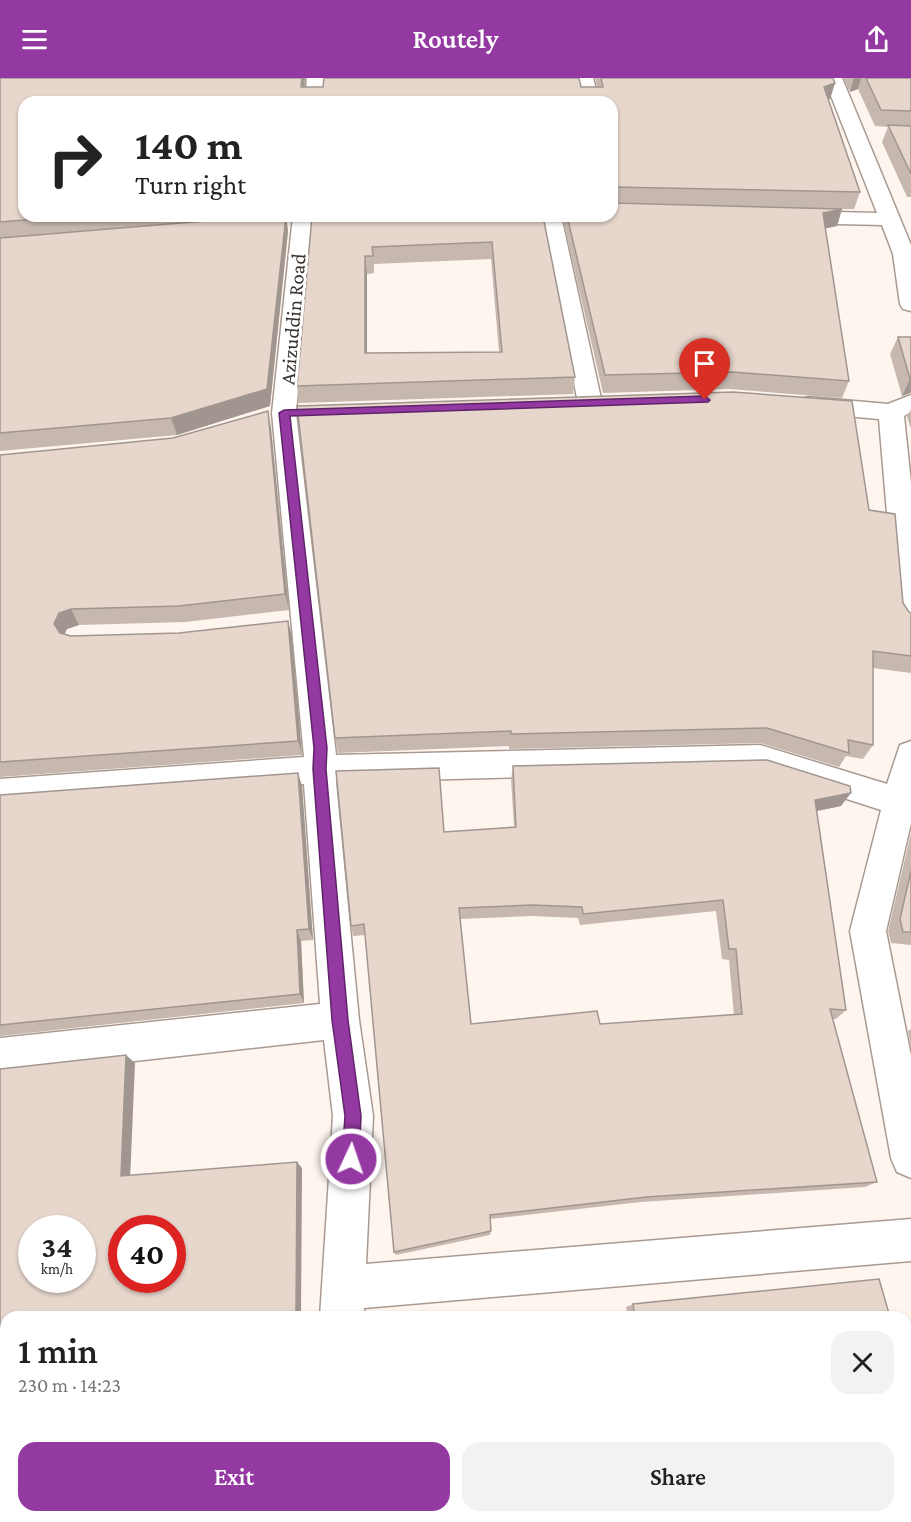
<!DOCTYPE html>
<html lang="en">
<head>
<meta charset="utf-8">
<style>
  body { margin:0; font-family:"Crimson Pro",serif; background:#f2f2f2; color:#222; height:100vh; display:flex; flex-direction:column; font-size:22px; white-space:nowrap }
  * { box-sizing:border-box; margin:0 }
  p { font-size:20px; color:#767676 }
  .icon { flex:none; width:33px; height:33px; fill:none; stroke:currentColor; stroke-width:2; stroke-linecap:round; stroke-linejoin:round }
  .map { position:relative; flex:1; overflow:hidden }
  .details { position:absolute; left:0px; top:1233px; width:912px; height:212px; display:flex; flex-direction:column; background:#fff; border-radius:18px 18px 0 0; box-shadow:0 2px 4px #0004 }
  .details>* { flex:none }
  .banner { position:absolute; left:18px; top:18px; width:600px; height:126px; border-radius:18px; box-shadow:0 2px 4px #0004; background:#fff; color:#222; overflow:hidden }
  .speed { position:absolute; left:18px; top:1137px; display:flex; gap:12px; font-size:30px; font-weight:700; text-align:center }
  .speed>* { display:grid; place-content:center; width:78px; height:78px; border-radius:50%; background:#fff; box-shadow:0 2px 4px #0004; line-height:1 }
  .speed small { font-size:15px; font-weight:400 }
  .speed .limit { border:9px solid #d22; background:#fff; color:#111 }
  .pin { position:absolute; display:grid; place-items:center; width:51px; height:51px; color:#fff; margin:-62px -26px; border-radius:50% 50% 50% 0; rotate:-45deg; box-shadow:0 0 6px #0007 }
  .pin .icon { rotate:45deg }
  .me { position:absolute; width:66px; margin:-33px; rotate:3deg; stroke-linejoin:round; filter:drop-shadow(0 0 4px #0008) }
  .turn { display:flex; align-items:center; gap:21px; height:126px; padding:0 18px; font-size:27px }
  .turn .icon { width:78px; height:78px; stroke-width:2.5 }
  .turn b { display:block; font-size:42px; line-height:51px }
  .round { display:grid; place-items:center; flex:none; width:63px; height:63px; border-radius:18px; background:#f2f2f2 }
  .headline { display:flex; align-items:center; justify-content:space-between; height:102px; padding:0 18px }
  h1 { font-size:36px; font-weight:600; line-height:45px }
  .button { display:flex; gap:12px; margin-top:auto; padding:12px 18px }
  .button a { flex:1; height:69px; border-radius:18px; background:#9438a2; color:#fff; font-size:24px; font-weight:600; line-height:69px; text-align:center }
  .button a+a { background:#f2f2f2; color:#222 }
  header { display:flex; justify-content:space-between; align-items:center; height:78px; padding:0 18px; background:#9438a2; color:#fff; font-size:27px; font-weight:600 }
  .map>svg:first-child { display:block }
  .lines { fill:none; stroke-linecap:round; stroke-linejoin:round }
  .minor-casing { stroke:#a99a91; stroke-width:3 }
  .minor { fill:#fff; fill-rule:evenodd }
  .wall { fill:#c6b8af; fill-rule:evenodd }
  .shaded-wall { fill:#a1968f }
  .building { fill:#e6d6cc; stroke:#a1968f; stroke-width:1.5; fill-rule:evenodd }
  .route { fill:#9438a2; stroke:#602469; stroke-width:1.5 }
  .labels { text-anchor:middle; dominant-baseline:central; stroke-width:6; stroke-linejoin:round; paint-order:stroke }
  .street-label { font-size:21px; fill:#3a3430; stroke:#fff }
</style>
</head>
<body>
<header><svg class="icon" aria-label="menu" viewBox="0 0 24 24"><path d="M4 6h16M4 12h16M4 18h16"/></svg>Routely<svg class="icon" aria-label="share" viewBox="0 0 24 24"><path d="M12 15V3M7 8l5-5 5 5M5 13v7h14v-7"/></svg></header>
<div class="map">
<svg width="911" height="1444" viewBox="0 0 911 1444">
  <rect width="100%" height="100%" fill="#fff5ef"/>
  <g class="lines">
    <!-- minor casing -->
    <g class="minor-casing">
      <g id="minor">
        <path d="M 307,0 L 325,0 L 323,24 L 305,24 Z"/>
        <path d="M 575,0 L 593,0 L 599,24 L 581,24 Z"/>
        <path d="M 824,0 L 842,0 L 911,167 L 911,233 L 903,231 L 900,226 L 893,176 L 882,147 L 794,145 L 787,143 L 784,139 L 787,135 L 794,133 L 877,135 Z"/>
        <path d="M 293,138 L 313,138 L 296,335 L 336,677 L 760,667 L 887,706 L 900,667 L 911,663 L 911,745 L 886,853 L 911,978 L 911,1100 L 897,1094 L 891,1080 L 850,853 L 881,732 L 760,693 L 336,704 L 359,942 L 373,1038 L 366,1186 L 911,1141 L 911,1183 L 364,1230 L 364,1239 L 320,1239 L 333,1038 L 324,962 L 0,998 L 0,960 L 320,926 L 304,706 L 0,729 L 0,701 L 304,679 L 272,335 Z"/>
        <path d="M 541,138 L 561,138 L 602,325 L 599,331 L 590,333 L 581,331 L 578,325 Z"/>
        <path d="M 911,317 L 911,334 L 904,338 L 911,405 L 911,552 L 901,549 L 896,541 L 879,341 L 809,335 L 800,333 L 797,327 L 800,321 L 809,319 L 888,326 Z"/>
        <rect x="307" y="1438" width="48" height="6"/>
      </g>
    </g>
    <!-- minor -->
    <use href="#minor" class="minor"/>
  </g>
  <!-- wall -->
  <g class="wall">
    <path d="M 0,0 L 305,0 L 305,9 L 597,9 L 595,0 L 833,0 L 835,5 L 830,21 L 828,22 L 860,114 L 854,131 L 842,131 L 837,148 L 825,150 L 849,303 L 842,320 L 728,311 L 603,315 L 562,138 L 612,138 L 612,24 L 24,138 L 286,138 L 288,153 L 270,328 L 177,357 L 0,373 Z"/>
    <path d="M 843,0 L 911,0 L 911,119 L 907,119 L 882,64 L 888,49 L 875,48 L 858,11 L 850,14 Z"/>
    <path d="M 312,138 L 543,138 L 575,299 L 573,316 L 299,325 L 297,308 ZM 491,181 L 499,274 L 367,275 L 367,196 L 374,195 L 374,186 Z"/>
    <path d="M 898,259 L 911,259 L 911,315 L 910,315 L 902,318 L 890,276 Z"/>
    <path d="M 911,331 L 911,351 L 907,339 Z"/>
    <path d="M 271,350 L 289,532 L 185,544 L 79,547 L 67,551 L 65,556 L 71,558 L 292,558 L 302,677 L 0,699 L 0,377 Z"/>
    <path d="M 869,432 L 903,525 L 909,534 L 911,535 L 911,595 L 873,590 L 873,667 L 863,681 L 846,678 L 839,689 L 760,665 L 509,671 L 509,668 L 338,675 L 335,660 Z"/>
    <path d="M 513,688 L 841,728 L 817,733 L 846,932 L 836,941 L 832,941 L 877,1104 L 865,1109 L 641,1124 L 490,1141 L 491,1153 L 490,1157 L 396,1177 L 394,1174 L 365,857 L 353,858 L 351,848 L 444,754 L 514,749 L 511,702 ZM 716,833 L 722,881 L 729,882 L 734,937 L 600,946 L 471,946 L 460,841 L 531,838 L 578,840 L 580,847 Z"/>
    <path d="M 298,695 L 302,708 L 313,862 L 301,863 L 304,925 L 0,958 L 0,717 Z"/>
    <path d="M 911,755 L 911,867 L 891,865 L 888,853 Z"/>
    <path d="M 911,951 L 911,969 L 908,953 Z"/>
    <path d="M 633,1226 L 890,1239 L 628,1239 L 626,1229 Z"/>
    <path d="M 661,1438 L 786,1438 L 787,1444 L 662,1444 Z"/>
  </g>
  <!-- shaded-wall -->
  <g class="shaded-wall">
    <path d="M 302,0 L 305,0 L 303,24 L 301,9 Z"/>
    <path d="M 854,0 L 861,0 L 858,11 L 850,14 Z"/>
    <path d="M 835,5 L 830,21 L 819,26 L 824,9 Z"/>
    <path d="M 842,131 L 837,148 L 818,152 L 823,135 Z"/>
    <path d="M 286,138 L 288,153 L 270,328 L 177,357 L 171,340 Z"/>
    <path d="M 365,178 L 367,196 L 367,292 L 365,275 Z"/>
    <path d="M 910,301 L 911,301 L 911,313 L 910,315 L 902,318 Z"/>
    <path d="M 268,333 L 271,350 L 289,532 L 285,516 Z"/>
    <path d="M 71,531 L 79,547 L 67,551 L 62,561 L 54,546 L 59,535 Z"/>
    <path d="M 288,543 L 292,558 L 302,677 L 298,663 Z"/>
    <path d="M 298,695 L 302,708 L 313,862 L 309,851 Z"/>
    <path d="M 851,715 L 841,728 L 807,735 L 815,722 Z"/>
    <path d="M 297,852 L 301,863 L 304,925 L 300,916 Z"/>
    <path d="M 126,977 L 135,985 L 130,1103 L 121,1098 Z"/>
    <path d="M 297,1084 L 302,1090 L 301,1239 L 296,1239 Z"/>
    <path d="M 298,1438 L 303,1438 L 303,1443 L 302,1444 L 298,1444 Z"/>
  </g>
  <!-- building -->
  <g class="building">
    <path d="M 0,0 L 302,0 L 301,9 L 323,9 L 324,0 L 579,0 L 581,9 L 603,9 L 601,0 L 833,0 L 835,5 L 824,9 L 860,114 L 614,109 L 612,119 L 612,24 L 24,24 L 24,138 L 73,138 L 0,144 Z"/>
    <path d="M 866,0 L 911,0 L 911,33 L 881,32 Z"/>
    <path d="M 888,47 L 911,48 L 911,96 Z"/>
    <path d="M 612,124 L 614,125 L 842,131 L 823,135 L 849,303 L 733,294 L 605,297 L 567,138 L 612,138 Z"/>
    <path d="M 266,138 L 286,138 L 267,311 L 171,340 L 0,355 L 0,160 Z"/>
    <path d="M 312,138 L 543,138 L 575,299 L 297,308 ZM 492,164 L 502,274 L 365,275 L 365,178 L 373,178 L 372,169 Z"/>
    <path d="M 898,259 L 911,259 L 911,301 L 910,301 Z"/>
    <path d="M 733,314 L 852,323 L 869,432 L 895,436 L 903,525 L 909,534 L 911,535 L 911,578 L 873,573 L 873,667 L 848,662 L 849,675 L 767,650 L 511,656 L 511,653 L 335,660 L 297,328 Z"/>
    <path d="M 268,333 L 285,516 L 179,528 L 71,531 L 59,535 L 54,546 L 60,555 L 71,558 L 179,555 L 288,543 L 298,663 L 0,684 L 0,377 L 173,360 Z"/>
    <path d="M 767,682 L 850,708 L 851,715 L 815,722 L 846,932 L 830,931 L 877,1104 L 646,1119 L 490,1137 L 491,1153 L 394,1174 L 364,846 L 351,848 L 336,693 L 439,690 L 444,754 L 516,749 L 513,688 ZM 723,822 L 729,871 L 736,871 L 742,936 L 600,946 L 597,933 L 471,946 L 459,830 L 533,827 L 582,829 L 583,836 Z"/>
    <path d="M 298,695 L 309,851 L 297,852 L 300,916 L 0,947 L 0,717 Z"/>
    <path d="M 911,793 L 911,854 L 903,854 L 900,841 Z"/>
    <path d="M 126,977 L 121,1098 L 297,1084 L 296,1239 L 6,1239 L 6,1438 L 298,1438 L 298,1444 L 99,1444 L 99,1443 L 83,1444 L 0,1444 L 0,991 ZM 32,1150 L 82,1150 L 82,1202 L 32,1202 ZM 122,1150 L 172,1150 L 172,1202 L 122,1202 Z"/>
    <path d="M 879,1201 L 890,1239 L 635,1239 L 633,1226 Z"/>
    <path d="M 906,1292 L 911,1309 L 911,1315 L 906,1316 Z"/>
    <path d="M 669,1438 L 786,1438 L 787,1444 L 670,1444 Z"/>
  </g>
  <!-- route -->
  <path class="route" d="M 705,318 L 710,322 L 708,324 L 290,338 L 327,670 L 326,691 L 348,942 L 361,1038 L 359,1081 L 357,1087 L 351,1090 L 345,1087 L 342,1081 L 345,1038 L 332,942 L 313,691 L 314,670 L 279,335 L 284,332 Z"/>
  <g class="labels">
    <!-- street labels -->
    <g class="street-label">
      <text transform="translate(293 241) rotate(-85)">Azizuddin Road</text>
    </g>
  </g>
</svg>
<div class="speed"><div>34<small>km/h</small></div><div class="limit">40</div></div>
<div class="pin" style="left:705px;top:322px;background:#d93025"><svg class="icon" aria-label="arrive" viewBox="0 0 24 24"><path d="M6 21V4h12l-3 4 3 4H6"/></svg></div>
<svg class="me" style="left:351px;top:1081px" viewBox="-20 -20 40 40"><circle r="17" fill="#9438a2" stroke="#fff" stroke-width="3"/><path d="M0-11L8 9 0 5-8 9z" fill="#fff"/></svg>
<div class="banner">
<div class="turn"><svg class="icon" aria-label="right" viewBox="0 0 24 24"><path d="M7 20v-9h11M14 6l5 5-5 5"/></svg><div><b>140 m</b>Turn right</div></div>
</div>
<section class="details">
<div class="headline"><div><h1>1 min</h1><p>230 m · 14:23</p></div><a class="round"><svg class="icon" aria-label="close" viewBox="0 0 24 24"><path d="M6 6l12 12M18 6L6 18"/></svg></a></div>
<div class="button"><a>Exit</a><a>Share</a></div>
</section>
</div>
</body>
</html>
